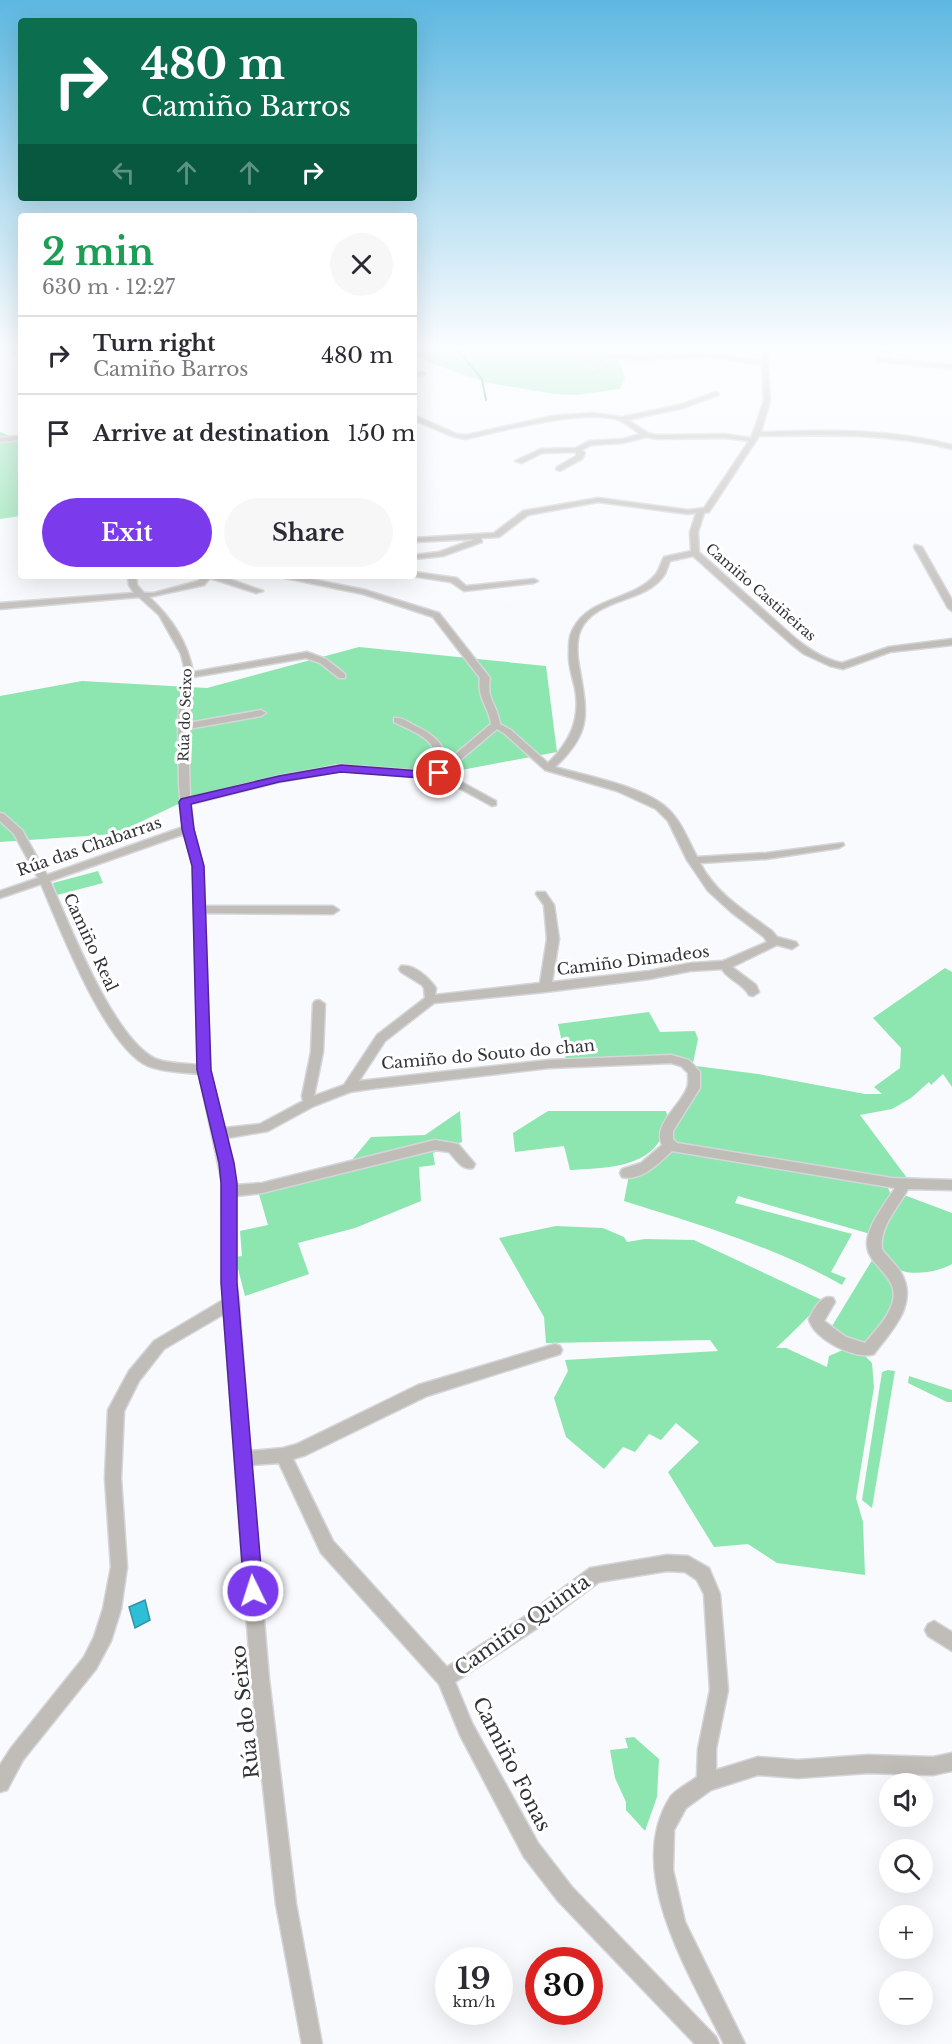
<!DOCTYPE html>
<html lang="en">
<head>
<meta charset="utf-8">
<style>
  body { margin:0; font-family:"Libre Baskerville",serif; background:#f7f7f7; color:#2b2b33; height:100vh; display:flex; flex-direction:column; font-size:22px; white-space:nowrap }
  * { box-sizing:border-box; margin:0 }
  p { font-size:20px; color:#7c7c81 }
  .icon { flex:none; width:33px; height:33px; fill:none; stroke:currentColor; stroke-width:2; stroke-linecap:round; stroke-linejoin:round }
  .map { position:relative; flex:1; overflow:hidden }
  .sheet { position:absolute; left:18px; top:213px; width:399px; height:366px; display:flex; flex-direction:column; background:#fff; border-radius:6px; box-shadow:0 6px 24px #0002 }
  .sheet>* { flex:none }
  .banner { position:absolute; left:18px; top:18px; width:399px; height:183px; border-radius:6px; box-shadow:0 6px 24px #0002; background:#0b6e4f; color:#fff; overflow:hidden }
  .buttons { position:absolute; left:879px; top:1773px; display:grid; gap:12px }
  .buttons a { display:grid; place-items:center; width:54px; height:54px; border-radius:50%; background:#fff; box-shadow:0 6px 24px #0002; font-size:30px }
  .speed { position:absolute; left:435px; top:1947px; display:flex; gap:12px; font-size:30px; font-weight:700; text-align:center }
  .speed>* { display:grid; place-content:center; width:78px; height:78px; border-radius:50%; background:#fff; box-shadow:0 6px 24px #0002; line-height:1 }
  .speed small { font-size:15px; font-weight:400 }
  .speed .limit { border:9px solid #d22; background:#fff; color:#111 }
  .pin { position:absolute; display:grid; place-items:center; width:51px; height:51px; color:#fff; margin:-26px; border:3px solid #fff; border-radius:50%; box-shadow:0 2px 6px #0007 }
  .me { position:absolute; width:66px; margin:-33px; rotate:356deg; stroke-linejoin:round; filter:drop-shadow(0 0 4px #0008) }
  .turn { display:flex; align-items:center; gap:21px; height:126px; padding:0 24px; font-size:27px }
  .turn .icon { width:78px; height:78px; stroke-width:2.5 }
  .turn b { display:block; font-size:42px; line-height:51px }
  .lanes { display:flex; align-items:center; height:57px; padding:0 24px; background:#0003; justify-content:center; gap:30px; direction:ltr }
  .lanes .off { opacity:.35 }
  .round { display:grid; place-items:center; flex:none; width:63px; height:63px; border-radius:32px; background:#f7f7f7 }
  .overview { display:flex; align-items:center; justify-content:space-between; height:102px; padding:0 24px }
  h1 { font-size:36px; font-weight:700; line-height:45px; color:#1e9e55 }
  .cta { display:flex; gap:12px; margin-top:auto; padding:12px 24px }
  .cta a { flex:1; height:69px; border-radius:36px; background:#7c3aed; color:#fff; font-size:24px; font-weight:700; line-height:69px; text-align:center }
  .cta a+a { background:#f7f7f7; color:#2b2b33 }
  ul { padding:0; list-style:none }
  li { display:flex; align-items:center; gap:18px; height:78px; padding:0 24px; border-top:2px solid #e1e1e2 }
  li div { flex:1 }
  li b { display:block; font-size:22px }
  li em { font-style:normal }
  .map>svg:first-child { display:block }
  .green { fill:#8de5af }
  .water { fill:#2ebed6; stroke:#2f94a6; stroke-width:1.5 }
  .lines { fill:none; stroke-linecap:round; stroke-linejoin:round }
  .stream { stroke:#2f94a6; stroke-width:2 }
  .street-casing { stroke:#d5d6da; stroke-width:3 }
  .street { fill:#c0bcb8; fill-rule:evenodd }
  .route { fill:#7c3aed; stroke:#51269a; stroke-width:1.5 }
  .labels { text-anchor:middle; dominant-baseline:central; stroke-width:6; stroke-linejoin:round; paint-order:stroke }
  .far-street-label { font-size:14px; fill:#323337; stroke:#fff }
  .street-label { font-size:16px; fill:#323337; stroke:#fff }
  .near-street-label { font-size:20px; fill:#323337; stroke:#fff }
</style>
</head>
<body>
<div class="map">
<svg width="952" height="2044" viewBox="0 0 952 2044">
  <rect width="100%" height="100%" fill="#f9fafe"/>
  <!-- green -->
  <g class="green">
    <path d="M 414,345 L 593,345 L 618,357 L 625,379 L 620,389 L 576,395 L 554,394 L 488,383 L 430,363 L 414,354 Z"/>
    <path d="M 0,432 L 21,440 L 21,516 L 0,519 Z"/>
    <path d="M 359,647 L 546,666 L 557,752 L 440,774 L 336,764 L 193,797 L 115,834 L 0,842 L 0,696 L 82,681 L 207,688 Z"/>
    <path d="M 98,871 L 103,883 L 57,895 L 53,883 Z"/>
    <path d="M 945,968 L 952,972 L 952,1087 L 943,1074 L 931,1085 L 929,1082 L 911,1098 L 892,1109 L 860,1115 L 910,1182 L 674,1143 L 671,1134 L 698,1076 L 696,1066 L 758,1074 L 865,1094 L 882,1094 L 874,1087 L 900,1068 L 901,1048 L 873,1018 Z"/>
    <path d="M 649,1012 L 660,1032 L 695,1031 L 698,1039 L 693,1063 L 682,1059 L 566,1060 L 558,1024 Z"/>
    <path d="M 460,1111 L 462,1142 L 433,1153 L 435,1165 L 419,1167 L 421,1201 L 355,1228 L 298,1243 L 309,1274 L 245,1296 L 235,1257 L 242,1256 L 240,1231 L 268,1225 L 258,1191 L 302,1180 L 351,1161 L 371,1137 L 425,1135 Z"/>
    <path d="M 548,1111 L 666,1111 L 667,1115 C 665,1122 665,1132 661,1138 C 646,1169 599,1168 570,1170 L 564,1146 L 515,1152 L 513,1133 Z"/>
    <path d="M 672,1148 L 885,1185 C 900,1197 881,1221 874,1235 L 738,1196 L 735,1203 L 852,1234 L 831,1272 L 846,1278 L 842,1285 C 775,1247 698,1224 624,1201 L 629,1175 Z"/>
    <path d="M 904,1195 L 952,1213 L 952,1264 C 939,1272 909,1277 896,1268 C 888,1263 883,1252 878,1245 L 885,1224 Z"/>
    <path d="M 556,1226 L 603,1228 L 624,1237 L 627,1242 L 645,1239 L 694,1240 L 824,1301 C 807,1317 793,1333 776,1348 L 786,1348 L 827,1367 L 829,1356 L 845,1349 L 865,1356 L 872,1363 L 874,1387 L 856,1498 L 863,1522 L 865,1575 L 777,1563 L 748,1544 L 714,1547 L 668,1472 L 699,1442 L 676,1423 L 661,1440 L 649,1434 L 635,1452 L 623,1447 L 604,1469 L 566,1437 L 554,1398 L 568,1371 L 565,1360 L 718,1351 L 710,1340 L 546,1343 L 544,1317 L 499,1238 Z"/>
    <path d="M 874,1257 L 895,1282 L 893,1312 L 866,1347 L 829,1331 Z"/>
    <path d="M 888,1370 L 895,1371 L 872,1508 L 862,1500 L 882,1372 Z"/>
    <path d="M 909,1376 L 952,1390 L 952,1402 L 947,1402 L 908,1383 Z"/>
    <path d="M 634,1737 L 659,1759 L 657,1797 L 645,1831 L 626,1810 L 626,1802 L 615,1778 L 610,1750 L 628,1748 L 625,1738 Z"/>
  </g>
  <!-- water -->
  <path class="water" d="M 145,1600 L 150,1620 L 135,1628 L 129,1607 Z"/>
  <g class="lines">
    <!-- stream -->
    <path class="stream" d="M 453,345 L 482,379 L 486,400"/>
    <!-- street casing -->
    <g class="street-casing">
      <g id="street">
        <path d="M 0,345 L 7,345 L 21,353 L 21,357 Z"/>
        <path d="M 665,345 L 671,345 L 671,353 L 675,354 L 710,353 L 762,361 L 761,345 L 767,345 L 770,401 L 761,432 C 826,430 889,428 952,445 L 952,449 C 888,433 825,435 759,436 L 709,512 L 704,513 L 698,532 L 699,552 L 796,639 C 810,650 825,660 842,663 L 889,647 L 952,639 L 952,645 L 890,652 L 843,669 L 830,666 L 804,654 L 790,643 L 693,556 L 670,561 C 668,565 667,570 665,574 C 647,603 597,597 581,629 C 576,640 577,655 579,666 C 587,712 593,732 555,767 C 586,776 644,786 668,809 C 681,821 688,840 697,857 L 766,853 L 843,843 L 844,845 L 839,848 L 766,859 L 700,863 C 716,894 745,911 772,931 L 777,937 L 796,942 L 798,945 L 792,949 L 777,945 L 732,967 L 756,985 L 759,992 L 753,996 L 749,995 C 743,983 728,980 722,969 L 690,971 L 649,979 L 545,992 L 434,1003 L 385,1041 L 359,1081 L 549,1060 L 671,1055 L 689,1060 L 700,1072 L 700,1088 L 673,1131 L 673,1139 L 677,1143 L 892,1178 L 952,1180 L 952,1190 L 908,1189 C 898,1208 879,1227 882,1249 C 887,1257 895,1263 900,1271 C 920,1303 892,1330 874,1354 C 856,1361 812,1338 809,1319 C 814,1309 821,1294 833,1298 L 835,1302 L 824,1321 L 846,1337 L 865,1343 C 873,1333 885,1321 890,1309 C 906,1277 865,1267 867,1242 C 869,1223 885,1204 895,1188 L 672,1151 C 659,1163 641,1182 622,1177 L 620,1173 L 622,1169 L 641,1163 L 662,1145 C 652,1125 681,1105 687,1088 C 689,1084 688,1078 688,1073 L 681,1066 L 671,1063 L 549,1068 L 370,1089 L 350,1092 L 314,1106 L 268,1131 L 227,1138 L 236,1185 L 262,1183 L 435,1140 L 458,1144 L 475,1164 L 473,1168 C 462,1171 456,1159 449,1152 L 435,1150 L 262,1193 L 236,1196 L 236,1283 L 239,1302 L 250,1451 L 283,1448 L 297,1444 L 418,1385 L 555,1344 L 560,1346 L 562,1350 L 560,1354 L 427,1396 L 306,1455 L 293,1459 L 333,1541 L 447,1667 L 524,1617 L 590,1568 L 667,1555 L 688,1556 L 709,1568 L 720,1594 L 728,1690 L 716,1749 L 716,1770 L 758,1757 L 798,1760 L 868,1755 L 933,1757 L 952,1753 L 952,1771 L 933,1775 L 868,1773 L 798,1778 L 758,1775 L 711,1790 L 686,1808 L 674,1830 L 673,1870 L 685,1922 L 745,2044 L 724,2044 C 691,1976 622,1870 671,1796 C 677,1789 689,1783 697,1777 L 698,1749 L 710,1690 L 704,1594 L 697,1580 L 685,1572 L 667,1571 L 599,1582 L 536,1629 L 455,1682 L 472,1723 L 538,1843 L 572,1887 L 716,2037 L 719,2044 L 695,2044 L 558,1901 L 524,1857 L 460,1735 L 439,1684 L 321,1553 L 279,1463 L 251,1465 L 269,1679 L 296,1904 L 322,2044 L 302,2044 L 276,1904 L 251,1679 L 224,1314 L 164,1349 L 139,1381 L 124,1411 L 121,1478 L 127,1567 L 121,1609 L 111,1641 L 96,1669 L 23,1760 L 7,1790 L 0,1792 L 0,1765 L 11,1748 L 84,1657 L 94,1637 L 103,1609 L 111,1567 L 105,1478 L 108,1410 L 129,1371 L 154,1341 L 223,1300 L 222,1183 L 199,1074 C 183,1072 163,1072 148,1066 C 105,1047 60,928 41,884 L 0,898 L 0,891 L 38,878 L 14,834 L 0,821 L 0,813 L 4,814 L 22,830 L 47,875 L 183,827 L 179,785 L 178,719 L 185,671 L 181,654 L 159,615 L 139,597 L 0,609 L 0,603 L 134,593 L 129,585 L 128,576 L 136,576 L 137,585 L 144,593 L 154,593 L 198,581 L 203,576 L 221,576 L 263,591 L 256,593 L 210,578 L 204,585 L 149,597 C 171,617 188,643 193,672 L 307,652 L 326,659 L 345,674 L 345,678 L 339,678 L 320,663 L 306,658 L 193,677 L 188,723 L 261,710 L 266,713 L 261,716 L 188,729 L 190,798 L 279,776 L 341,765 L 421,771 L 435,770 C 441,739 417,734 394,722 L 394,718 C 401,717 406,721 412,724 C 430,733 445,741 446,762 L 491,724 C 488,705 477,699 480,678 L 433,617 L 363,594 L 285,578 L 281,576 L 297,576 L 365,590 L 439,613 L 490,678 C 486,700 497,703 500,724 L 511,730 L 548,763 C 570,742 581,719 575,688 C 572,676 568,664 569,652 C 569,644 569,636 573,629 C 590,596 634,601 656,574 C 660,569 661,562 664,557 L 691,551 L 690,532 L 696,513 L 688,514 L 598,502 L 528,515 L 499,537 L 481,538 L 482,542 L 443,556 L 414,559 L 414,555 L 439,552 L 475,539 L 414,542 L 414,538 L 494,533 L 523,511 L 598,498 L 688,510 L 704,508 L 749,441 L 725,438 L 657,439 L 646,437 L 623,443 L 591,445 L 582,450 L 585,453 L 582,459 L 560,471 L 556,469 L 557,467 L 576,456 L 576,452 L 542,453 L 522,463 L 515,461 L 541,449 L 576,448 L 589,441 L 623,439 L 640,434 C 634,430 628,424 621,421 C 588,407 502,431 466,439 L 454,437 L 414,420 L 414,415 L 457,434 L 466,435 L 552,416 L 593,413 L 622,417 L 679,405 L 716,392 L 719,394 L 718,395 L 683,408 L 628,420 L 648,433 L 657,435 L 725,434 L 751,438 L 764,401 L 762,365 L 710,357 L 638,360 L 609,358 L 595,368 L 590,367 L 608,354 L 638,356 L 665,355 ZM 497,729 L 505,734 L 545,770 L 617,791 L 656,809 L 668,821 L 687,860 L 708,891 L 731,912 L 764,937 L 767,942 L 723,961 L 690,963 L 649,971 L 552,982 L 559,939 L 554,905 L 545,892 L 537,892 L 536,894 L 544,905 L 547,939 L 540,983 L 435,995 L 436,988 C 429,978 414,964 401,966 L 399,969 L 401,972 L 422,985 L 424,988 L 425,998 L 377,1035 L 344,1085 L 314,1096 L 323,1052 L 325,1004 L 319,1000 L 315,1001 L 313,1004 L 311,1052 L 302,1096 L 303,1101 L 260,1124 L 224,1128 L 210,1070 L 205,913 L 333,914 L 339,910 L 333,906 L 205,906 L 203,866 L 193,829 L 191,804 L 279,782 L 341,771 L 421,777 L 437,776 L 492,806 L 496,805 L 496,801 L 445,773 ZM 184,834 L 193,866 L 198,1065 C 185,1063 168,1064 156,1059 C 113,1039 70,925 50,881 Z"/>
        <path d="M 852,345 L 866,345 L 893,352 L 890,354 Z"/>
        <path d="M 880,358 L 952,365 L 952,369 L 878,361 L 878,359 Z"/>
        <path d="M 414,373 L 423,372 L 426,374 L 414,377 Z"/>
        <path d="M 21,436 L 21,440 L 0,442 L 0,438 Z"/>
        <path d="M 915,545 L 922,547 L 952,600 L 952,611 L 948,608 L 914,547 Z"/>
        <path d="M 414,572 L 457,578 L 466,586 L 534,579 L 538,581 L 534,583 L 464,591 L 451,582 L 412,576 L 414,576 Z"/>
        <path d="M 934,1621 L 952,1632 L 952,1651 L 928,1636 L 925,1630 L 928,1624 Z"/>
      </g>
    </g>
    <!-- street -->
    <use href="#street" class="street"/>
  </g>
  <!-- sky -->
  <linearGradient id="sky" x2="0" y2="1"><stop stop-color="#5db8e1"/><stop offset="0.55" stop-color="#fcfdff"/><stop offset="1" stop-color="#fcfdff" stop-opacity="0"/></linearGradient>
  <rect width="952" height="632" fill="url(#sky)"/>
  <!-- route -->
  <path class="route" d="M 341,765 L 421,771 L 439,769 L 445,773 L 439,776 L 421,778 L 341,772 L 279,782 L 191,804 L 194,829 L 204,866 L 211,1070 L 234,1163 L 237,1183 L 237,1283 L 263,1591 L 260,1598 L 253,1600 L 247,1598 L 244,1591 L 221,1283 L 221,1183 L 219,1163 L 197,1070 L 192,866 L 182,829 L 179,802 L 181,799 L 279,776 Z"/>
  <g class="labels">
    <!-- far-street labels -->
    <g class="far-street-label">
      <text transform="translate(761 592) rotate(41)">Camiño Castiñeiras</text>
      <text transform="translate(185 715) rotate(-88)">Rúa do Seixo</text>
    </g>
    <!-- street labels -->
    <g class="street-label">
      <text transform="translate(89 846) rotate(-19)">Rúa das Chabarras</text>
      <text transform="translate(91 942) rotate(65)">Camiño Real</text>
      <text transform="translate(633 960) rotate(-7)">Camiño Dimadeos</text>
      <text transform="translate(488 1054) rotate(-5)">Camiño do Souto do chan</text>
    </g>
    <!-- near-street labels -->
    <g class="near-street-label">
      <text transform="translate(522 1625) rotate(-35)">Camiño Quinta</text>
      <text transform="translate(245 1712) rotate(-96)">Rúa do Seixo</text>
      <text transform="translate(512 1764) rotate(63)">Camiño Fonas</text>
    </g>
  </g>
</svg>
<div class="buttons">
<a><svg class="icon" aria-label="sound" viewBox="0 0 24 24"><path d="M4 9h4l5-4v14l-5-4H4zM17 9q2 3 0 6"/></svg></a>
<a><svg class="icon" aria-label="search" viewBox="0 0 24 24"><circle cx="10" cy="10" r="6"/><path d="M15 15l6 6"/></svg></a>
<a>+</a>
<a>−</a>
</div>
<div class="speed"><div>19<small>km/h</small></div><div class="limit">30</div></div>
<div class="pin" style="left:439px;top:773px;background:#d93025"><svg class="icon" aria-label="arrive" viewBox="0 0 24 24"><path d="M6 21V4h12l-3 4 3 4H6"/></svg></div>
<svg class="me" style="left:253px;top:1591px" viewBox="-20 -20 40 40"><circle r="17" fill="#7c3aed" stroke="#fff" stroke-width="3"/><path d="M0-11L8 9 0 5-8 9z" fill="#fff"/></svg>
<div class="banner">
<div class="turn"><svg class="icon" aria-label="right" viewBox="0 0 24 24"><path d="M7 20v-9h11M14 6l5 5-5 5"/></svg><div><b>480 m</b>Camiño Barros</div></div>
<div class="lanes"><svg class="icon off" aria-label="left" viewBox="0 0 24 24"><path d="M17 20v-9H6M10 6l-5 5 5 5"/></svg><svg class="icon off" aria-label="ahead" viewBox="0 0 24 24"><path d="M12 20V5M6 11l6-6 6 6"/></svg><svg class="icon off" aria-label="ahead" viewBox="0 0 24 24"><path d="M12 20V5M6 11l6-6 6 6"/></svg><svg class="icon" aria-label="right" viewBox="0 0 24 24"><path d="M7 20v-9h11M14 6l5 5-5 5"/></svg></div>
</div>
<section class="sheet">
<div class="overview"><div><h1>2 min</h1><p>630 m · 12:27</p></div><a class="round"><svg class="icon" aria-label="close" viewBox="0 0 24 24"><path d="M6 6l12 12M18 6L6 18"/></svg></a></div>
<ul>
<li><svg class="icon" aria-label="right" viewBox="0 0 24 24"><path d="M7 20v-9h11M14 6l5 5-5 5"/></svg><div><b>Turn right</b><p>Camiño Barros</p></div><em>480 m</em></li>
<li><svg class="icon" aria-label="arrive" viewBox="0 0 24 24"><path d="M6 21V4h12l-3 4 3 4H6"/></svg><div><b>Arrive at destination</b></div><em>150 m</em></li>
</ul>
<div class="cta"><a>Exit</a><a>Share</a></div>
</section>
</div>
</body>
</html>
